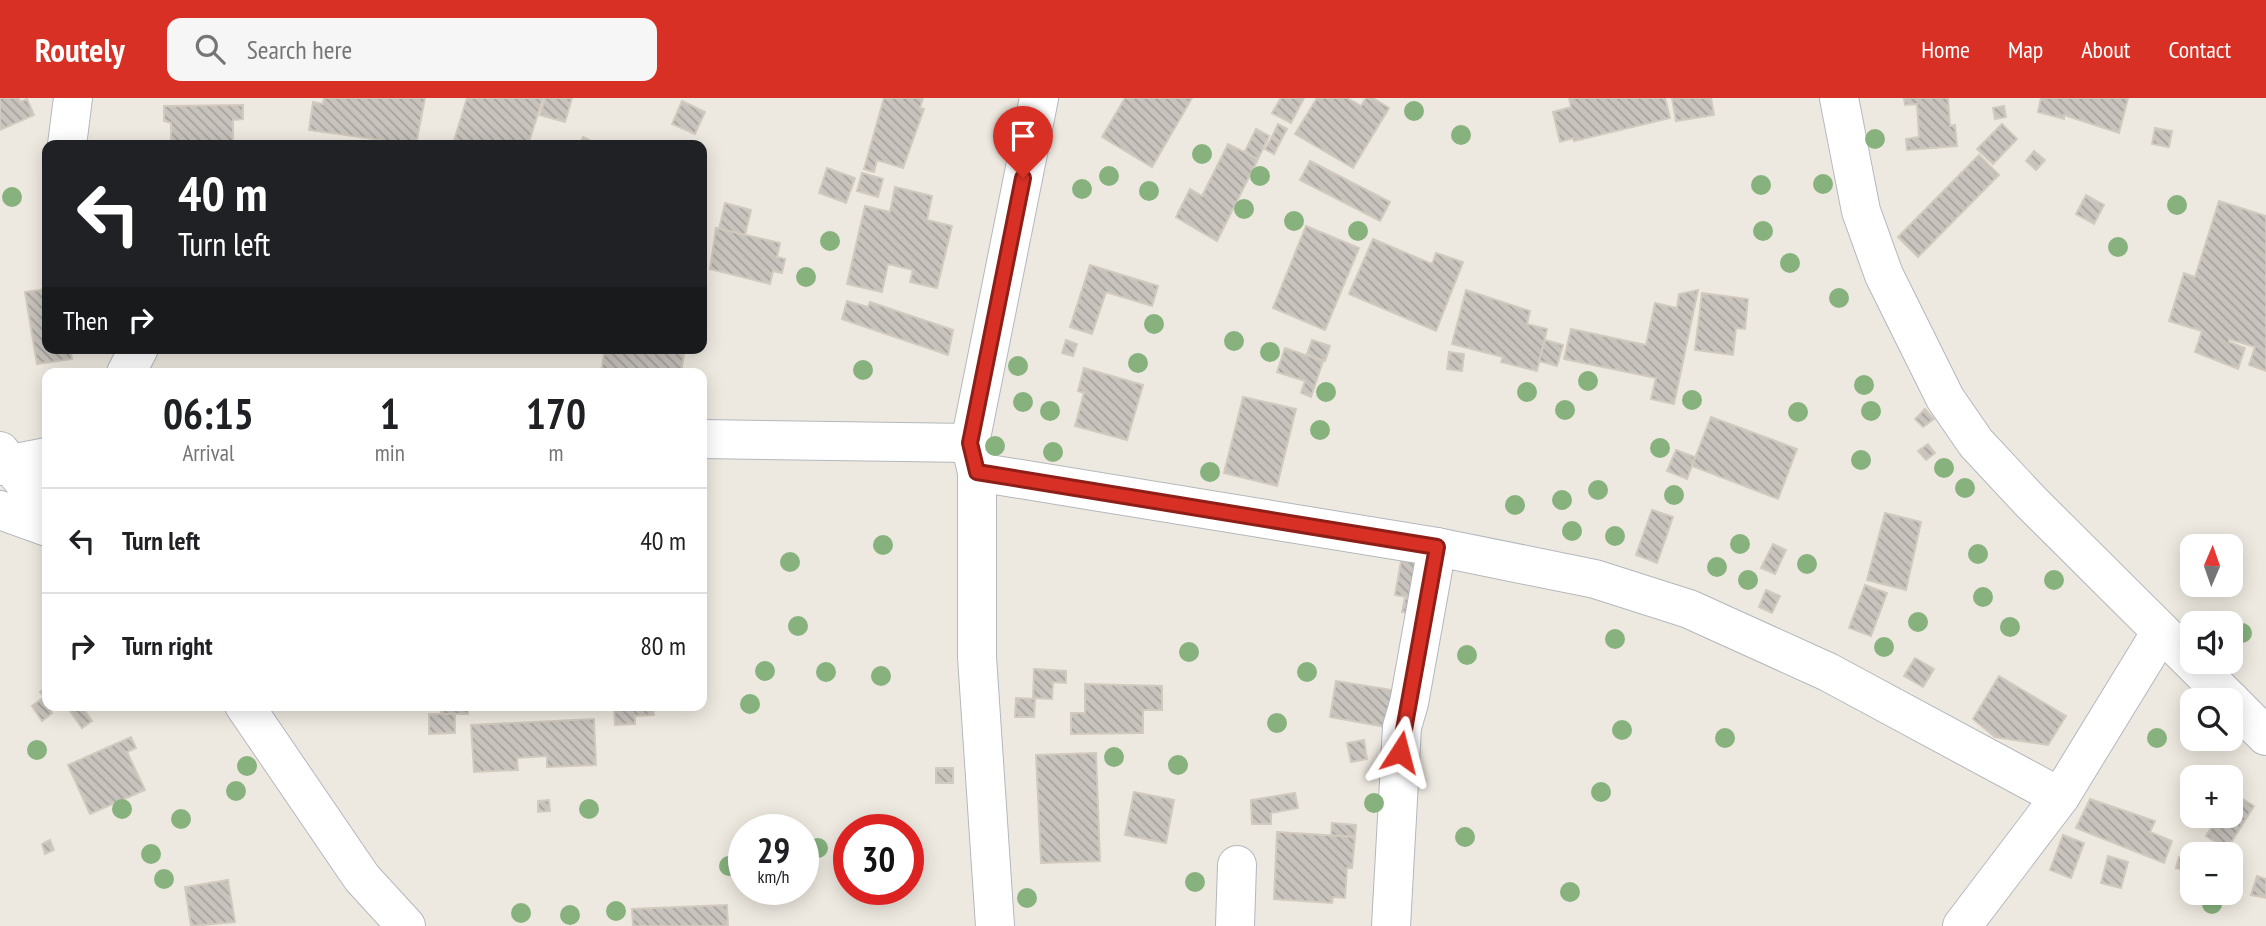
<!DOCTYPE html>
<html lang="en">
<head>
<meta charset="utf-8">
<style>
  body { margin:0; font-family:"PT Sans Narrow",sans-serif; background:#f6f6f6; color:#202124; height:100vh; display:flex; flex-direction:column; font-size:26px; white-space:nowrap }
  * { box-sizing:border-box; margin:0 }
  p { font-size:23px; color:#757577 }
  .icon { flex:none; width:38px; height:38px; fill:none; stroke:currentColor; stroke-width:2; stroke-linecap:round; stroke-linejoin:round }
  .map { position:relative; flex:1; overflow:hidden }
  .side { position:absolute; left:42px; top:270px; width:665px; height:343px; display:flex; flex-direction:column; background:#fff; border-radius:14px; box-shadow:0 4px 18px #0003 }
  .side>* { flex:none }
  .banner { position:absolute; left:42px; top:42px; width:665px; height:214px; border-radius:14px; box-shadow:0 4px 18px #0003; background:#202124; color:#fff; overflow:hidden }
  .needle { width:46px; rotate:2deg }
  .controls { position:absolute; left:2180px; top:436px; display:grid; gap:14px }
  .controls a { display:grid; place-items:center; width:63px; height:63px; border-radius:14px; background:#fff; box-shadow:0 4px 18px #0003; font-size:35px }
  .speed { position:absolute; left:728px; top:716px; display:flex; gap:14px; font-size:35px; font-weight:700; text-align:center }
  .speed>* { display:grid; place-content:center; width:91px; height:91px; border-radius:50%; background:#fff; box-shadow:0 4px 18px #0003; line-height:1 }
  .speed small { font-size:18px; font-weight:400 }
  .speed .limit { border:10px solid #d22; background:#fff; color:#111 }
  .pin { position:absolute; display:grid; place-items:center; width:60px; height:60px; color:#fff; margin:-72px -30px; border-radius:50% 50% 50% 0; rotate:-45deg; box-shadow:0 0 7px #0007 }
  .pin .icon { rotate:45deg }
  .me { position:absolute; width:77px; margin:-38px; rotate:9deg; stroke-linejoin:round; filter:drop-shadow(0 0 5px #0008) }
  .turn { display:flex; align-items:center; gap:24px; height:147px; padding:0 21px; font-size:32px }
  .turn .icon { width:91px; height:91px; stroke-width:2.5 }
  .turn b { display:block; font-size:49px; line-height:60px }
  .then { display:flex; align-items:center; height:66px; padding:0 21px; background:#0003; gap:14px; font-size:26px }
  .eta { display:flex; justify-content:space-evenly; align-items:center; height:119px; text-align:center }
  .eta b { font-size:42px; font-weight:700; line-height:49px }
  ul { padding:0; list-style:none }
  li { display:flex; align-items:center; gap:21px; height:105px; padding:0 21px; border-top:2px solid #e0e0e0 }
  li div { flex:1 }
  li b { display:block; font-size:26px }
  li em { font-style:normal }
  header { display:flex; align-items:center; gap:42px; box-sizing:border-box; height:98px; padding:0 35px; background:#d93025; color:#fff }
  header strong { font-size:33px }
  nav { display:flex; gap:38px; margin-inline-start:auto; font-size:24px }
  .search { width:490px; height:63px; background:#f6f6f6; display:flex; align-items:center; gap:18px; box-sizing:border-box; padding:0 24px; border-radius:14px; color:#757577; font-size:26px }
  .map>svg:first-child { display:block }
  .building { fill:url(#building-back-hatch); stroke:#d2cabe; stroke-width:2 }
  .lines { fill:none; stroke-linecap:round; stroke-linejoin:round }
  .minor-casing { stroke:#b3b8bc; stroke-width:40 }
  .minor { stroke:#fff; stroke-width:38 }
  .tree { fill:#87b27e }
  .route-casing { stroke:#8d1f18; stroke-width:18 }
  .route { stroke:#d93025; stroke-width:12 }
</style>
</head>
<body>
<header>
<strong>Routely</strong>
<div class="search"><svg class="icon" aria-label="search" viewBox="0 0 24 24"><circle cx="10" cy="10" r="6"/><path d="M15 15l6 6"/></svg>Search here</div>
<nav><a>Home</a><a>Map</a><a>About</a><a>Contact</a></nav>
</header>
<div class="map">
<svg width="2266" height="828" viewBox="0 0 2266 828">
  <defs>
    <pattern id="building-back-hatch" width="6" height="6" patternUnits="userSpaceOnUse" patternTransform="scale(1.75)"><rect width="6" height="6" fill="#c8c3bd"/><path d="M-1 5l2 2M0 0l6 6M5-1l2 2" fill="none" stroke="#a5a29d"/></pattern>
  </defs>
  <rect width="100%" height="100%" fill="#eee9e0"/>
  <!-- building -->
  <g class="building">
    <path d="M 0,0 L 19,0 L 20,4 L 27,1 L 34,17 L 0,32 Z"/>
    <path d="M 324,0 L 425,0 L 416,47 L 309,32 L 313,4 L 323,6 Z"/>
    <path d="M 467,0 L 543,0 L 528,47 L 453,46 Z"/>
    <path d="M 545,0 L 572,0 L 565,24 L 540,17 Z"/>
    <path d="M 884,0 L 923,0 L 920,10 L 924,11 L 903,70 L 877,62 L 874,74 L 864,71 Z"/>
    <path d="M 1125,0 L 1192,0 L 1152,69 L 1102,39 Z"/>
    <path d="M 1281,0 L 1304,0 L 1291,25 L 1272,15 Z"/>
    <path d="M 1317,0 L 1347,0 L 1361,8 L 1366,0 L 1373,0 L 1389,10 L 1353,70 L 1295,36 Z"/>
    <path d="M 1569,0 L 1665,0 L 1670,20 L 1574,43 L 1573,40 L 1560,44 L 1553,14 L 1571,9 Z"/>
    <path d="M 1672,0 L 1711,0 L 1714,17 L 1676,23 Z"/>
    <path d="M 1904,0 L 1948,0 L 1950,28 L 1955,27 L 1957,48 L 1907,52 L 1906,41 L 1919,39 L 1917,6 L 1905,7 Z"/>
    <path d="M 2041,0 L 2128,0 L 2119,35 L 2064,17 L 2064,21 L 2038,14 Z"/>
    <path d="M 682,3 L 705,14 L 695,36 L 672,26 Z"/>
    <path d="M 243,7 L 243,21 L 233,22 L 233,46 L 171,46 L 171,25 L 164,23 L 164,8 Z"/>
    <path d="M 2004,8 L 2006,19 L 1995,21 L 1993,10 Z"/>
    <path d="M 1278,26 L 1287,31 L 1280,44 L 1272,39 Z"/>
    <path d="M 2002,26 L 2017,41 L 1993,66 L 1977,51 Z"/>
    <path d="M 2155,30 L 2172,33 L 2169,49 L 2152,46 Z"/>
    <path d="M 1256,31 L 1269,38 L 1258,61 L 1244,55 Z"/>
    <path d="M 583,39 L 599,47 L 579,47 Z"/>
    <path d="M 1272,39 L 1280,44 L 1274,56 L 1265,51 Z"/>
    <path d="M 1228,46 L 1258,61 L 1217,143 L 1176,119 L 1190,91 L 1202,98 Z"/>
    <path d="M 2034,53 L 2045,62 L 2036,72 L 2026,63 Z"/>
    <path d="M 1979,57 L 1999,77 L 1918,159 L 1898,139 Z"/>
    <path d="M 1310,63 L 1390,104 L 1380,123 L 1300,82 Z"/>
    <path d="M 827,70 L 855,80 L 846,105 L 819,95 Z"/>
    <path d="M 862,75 L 883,81 L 878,99 L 857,93 Z"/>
    <path d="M 895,89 L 932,98 L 927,122 L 952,128 L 937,190 L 910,184 L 913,172 L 888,166 L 882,194 L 847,186 L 865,108 L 890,114 Z"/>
    <path d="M 2086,97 L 2104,107 L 2094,126 L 2076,116 Z"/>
    <path d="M 2219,103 L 2266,118 L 2266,273 L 2249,267 L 2255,249 L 2229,241 L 2229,244 L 2245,250 L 2238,271 L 2195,254 L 2202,233 L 2169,223 L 2184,175 L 2195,179 Z"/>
    <path d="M 725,105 L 751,112 L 745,137 L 719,131 Z"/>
    <path d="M 1306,128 L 1359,150 L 1325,232 L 1273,210 Z"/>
    <path d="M 716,130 L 780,145 L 777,159 L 785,161 L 782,175 L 773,173 L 770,186 L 710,171 Z"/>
    <path d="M 1373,141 L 1432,166 L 1436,155 L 1463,164 L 1436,233 L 1349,196 Z"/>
    <path d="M 1090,167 L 1158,188 L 1152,208 L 1106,194 L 1092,236 L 1070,229 Z"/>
    <path d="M 47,191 L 47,250 L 70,250 L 72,261 L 37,266 L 25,194 Z"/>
    <path d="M 1466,192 L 1530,213 L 1527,226 L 1547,231 L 1537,273 L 1501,264 L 1503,259 L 1452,246 Z"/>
    <path d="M 1698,192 L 1674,306 L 1651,301 L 1656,280 L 1564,261 L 1571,231 L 1646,247 L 1655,205 L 1677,210 L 1679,196 Z"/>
    <path d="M 1702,195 L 1748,201 L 1745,231 L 1736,230 L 1733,257 L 1695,252 Z"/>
    <path d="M 847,203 L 868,209 L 870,204 L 953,232 L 948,257 L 842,221 Z"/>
    <path d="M 1066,242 L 1077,246 L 1073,258 L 1062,255 Z"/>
    <path d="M 1312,242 L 1330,248 L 1325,263 L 1307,256 Z"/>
    <path d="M 1545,242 L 1563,247 L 1557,268 L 1539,263 Z"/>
    <path d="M 605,250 L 668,250 L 667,253 L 684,256 L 681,275 L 601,275 Z"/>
    <path d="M 1285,250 L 1323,263 L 1311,299 L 1301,295 L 1305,283 L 1277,274 Z"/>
    <path d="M 1449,254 L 1464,256 L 1462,273 L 1447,271 Z"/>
    <path d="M 1084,270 L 1143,287 L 1127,342 L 1075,328 L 1084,295 L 1078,293 Z"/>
    <path d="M 1243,299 L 1296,311 L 1277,388 L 1224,375 Z"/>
    <path d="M 1925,311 L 1934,321 L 1923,329 L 1915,321 Z"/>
    <path d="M 1711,319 L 1797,351 L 1778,401 L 1692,368 Z"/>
    <path d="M 1928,346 L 1935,355 L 1926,362 L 1918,353 Z"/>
    <path d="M 1676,352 L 1695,359 L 1687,381 L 1667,373 Z"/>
    <path d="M 1652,412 L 1673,419 L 1657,465 L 1636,457 Z"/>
    <path d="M 1885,415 L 1921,424 L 1906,492 L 1867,482 Z"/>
    <path d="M 1773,446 L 1786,452 L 1775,476 L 1761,470 Z"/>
    <path d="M 1402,458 L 1424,462 L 1417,501 L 1395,497 Z"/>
    <path d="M 1865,487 L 1887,495 L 1871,538 L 1849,530 Z"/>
    <path d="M 1766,492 L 1780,498 L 1772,515 L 1759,509 Z"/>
    <path d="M 1405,500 L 1417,501 L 1414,516 L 1402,514 Z"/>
    <path d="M 1915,560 L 1934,571 L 1923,589 L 1904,578 Z"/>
    <path d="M 1034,571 L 1066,573 L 1066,585 L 1053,584 L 1052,601 L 1033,600 Z"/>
    <path d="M 1999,578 L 2066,618 L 2048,647 L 1995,639 L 1973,621 Z"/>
    <path d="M 1336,583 L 1398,593 L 1391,630 L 1330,619 Z"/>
    <path d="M 1085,586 L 1162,588 L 1162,612 L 1143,612 L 1143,635 L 1071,636 L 1071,615 L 1085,615 Z"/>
    <path d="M 47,589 L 47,607 L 52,607 L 48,610 L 52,615 L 42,623 L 32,608 L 44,599 L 40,594 Z"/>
    <path d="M 1016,600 L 1035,601 L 1034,619 L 1015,619 Z"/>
    <path d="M 66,607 L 81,607 L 92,623 L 82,630 Z"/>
    <rect x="441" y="607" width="27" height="9"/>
    <path d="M 614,607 L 653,607 L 654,617 L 635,618 L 635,626 L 615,627 Z"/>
    <path d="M 429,616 L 455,616 L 455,635 L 429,636 Z"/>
    <path d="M 594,621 L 596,667 L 547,669 L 547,658 L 517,660 L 518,672 L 474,674 L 471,627 Z"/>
    <path d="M 131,639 L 136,650 L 127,654 L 145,692 L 90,716 L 68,667 Z"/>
    <path d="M 1364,642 L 1367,661 L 1351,664 L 1347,645 Z"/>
    <path d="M 1096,655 L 1100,763 L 1041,765 L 1036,657 Z"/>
    <rect x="936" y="670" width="17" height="15"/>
    <path d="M 1134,694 L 1174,702 L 1166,745 L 1125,737 Z"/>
    <path d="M 1295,695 L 1298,710 L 1271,715 L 1271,726 L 1252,726 L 1251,702 Z"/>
    <path d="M 2233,695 L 2254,708 L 2227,751 L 2206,738 L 2219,718 L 2231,718 Z"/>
    <path d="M 2090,701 L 2155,723 L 2150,734 L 2172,743 L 2164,765 L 2076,730 Z"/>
    <path d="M 549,702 L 550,713 L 538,714 L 538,703 Z"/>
    <path d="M 1332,725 L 1356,727 L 1355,739 L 1331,738 Z"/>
    <path d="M 1277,734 L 1355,739 L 1352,770 L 1347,770 L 1345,800 L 1333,799 L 1332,805 L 1274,801 Z"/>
    <path d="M 2063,737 L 2084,745 L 2071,780 L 2050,772 Z"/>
    <path d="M 50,742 L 54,752 L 45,756 L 42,746 Z"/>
    <path d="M 2108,758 L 2128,764 L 2121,790 L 2101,785 Z"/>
    <path d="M 2179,759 L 2193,762 L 2190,774 L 2176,770 Z"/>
    <path d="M 2257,778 L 2266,781 L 2266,800 L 2251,797 Z"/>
    <path d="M 228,782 L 235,824 L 191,828 L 185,789 Z"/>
    <path d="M 727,807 L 728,828 L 633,828 L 632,811 Z"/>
  </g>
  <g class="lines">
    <!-- minor casing -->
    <g class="minor-casing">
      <g id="minor">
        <path d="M 1839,0 L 1861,113 L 1884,177 L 1945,300 L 1976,345 L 2031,404 L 2230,602"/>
        <path d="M 67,47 L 73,0"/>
        <path d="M 126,275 L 139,250"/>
        <path d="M 702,341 L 970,345"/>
        <path d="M 0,353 L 47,414"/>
        <path d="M 0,368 L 47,359"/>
        <path d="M 977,374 L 1437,449 L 1595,481 L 1689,511 L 1828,574 L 2060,699"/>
        <path d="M 0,412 L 47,429"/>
        <path d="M 2231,603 L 2266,638"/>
        <path d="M 244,607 L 362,780 L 406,828"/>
        <path d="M 995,828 L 977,559 L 977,374 L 970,345 L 1039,0"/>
        <path d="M 1235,828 L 1237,767"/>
        <path d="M 1391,828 L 1402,629 L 1409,605 L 1437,449"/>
        <path d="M 1962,828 L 2060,699 L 2161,534"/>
      </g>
    </g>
    <!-- minor -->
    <use href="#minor" class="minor"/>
  </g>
  <!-- trees -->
  <g class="tree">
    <circle cx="1414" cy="13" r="10"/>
    <circle cx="1461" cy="37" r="10"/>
    <circle cx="1875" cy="41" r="10"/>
    <circle cx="1202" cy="56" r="10"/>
    <circle cx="1109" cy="78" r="10"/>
    <circle cx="1260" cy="78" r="10"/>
    <circle cx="1823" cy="86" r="10"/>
    <circle cx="1761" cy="87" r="10"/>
    <circle cx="1082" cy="91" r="10"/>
    <circle cx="1149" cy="93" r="10"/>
    <circle cx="12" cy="99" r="10"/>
    <circle cx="2177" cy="107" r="10"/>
    <circle cx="1244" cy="111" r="10"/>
    <circle cx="1294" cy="123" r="10"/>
    <circle cx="1358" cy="133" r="10"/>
    <circle cx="1763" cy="133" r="10"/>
    <circle cx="830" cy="143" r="10"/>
    <circle cx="2118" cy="149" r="10"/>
    <circle cx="1790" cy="165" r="10"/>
    <circle cx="806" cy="179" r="10"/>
    <circle cx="1839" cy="200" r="10"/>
    <circle cx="1154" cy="226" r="10"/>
    <circle cx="1234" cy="243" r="10"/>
    <circle cx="1270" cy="254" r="10"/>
    <circle cx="1138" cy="265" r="10"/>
    <circle cx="1018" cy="268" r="10"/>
    <circle cx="863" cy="272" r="10"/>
    <circle cx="1588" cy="283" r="10"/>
    <circle cx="1864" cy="287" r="10"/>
    <circle cx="1326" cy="294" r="10"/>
    <circle cx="1527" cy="294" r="10"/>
    <circle cx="1692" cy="302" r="10"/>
    <circle cx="1023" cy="304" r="10"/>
    <circle cx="1565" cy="312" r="10"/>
    <circle cx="1050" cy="313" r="10"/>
    <circle cx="1871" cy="313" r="10"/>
    <circle cx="1798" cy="314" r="10"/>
    <circle cx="1320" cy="332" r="10"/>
    <circle cx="995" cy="348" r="10"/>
    <circle cx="1660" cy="350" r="10"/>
    <circle cx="1053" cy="354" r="10"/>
    <circle cx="1861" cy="362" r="10"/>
    <circle cx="1944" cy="370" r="10"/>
    <circle cx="1210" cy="374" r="10"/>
    <circle cx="1965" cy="390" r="10"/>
    <circle cx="1598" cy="392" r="10"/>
    <circle cx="1674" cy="397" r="10"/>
    <circle cx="1562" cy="402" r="10"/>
    <circle cx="1515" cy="407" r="10"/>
    <circle cx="1572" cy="433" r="10"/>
    <circle cx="1615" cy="438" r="10"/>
    <circle cx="1740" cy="446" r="10"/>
    <circle cx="883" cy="447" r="10"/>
    <circle cx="1978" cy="456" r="10"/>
    <circle cx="790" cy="464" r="10"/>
    <circle cx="1807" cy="466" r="10"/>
    <circle cx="1717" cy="469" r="10"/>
    <circle cx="1748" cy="482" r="10"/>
    <circle cx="2054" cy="482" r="10"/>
    <circle cx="1983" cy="499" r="10"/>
    <circle cx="1918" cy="524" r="10"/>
    <circle cx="798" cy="528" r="10"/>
    <circle cx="2010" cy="529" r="10"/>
    <circle cx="2242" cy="535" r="10"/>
    <circle cx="1615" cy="541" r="10"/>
    <circle cx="1884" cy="549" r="10"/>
    <circle cx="1189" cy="554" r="10"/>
    <circle cx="1467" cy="557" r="10"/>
    <circle cx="765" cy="573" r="10"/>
    <circle cx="826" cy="574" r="10"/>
    <circle cx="1307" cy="574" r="10"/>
    <circle cx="881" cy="578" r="10"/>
    <circle cx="750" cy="606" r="10"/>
    <circle cx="1277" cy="625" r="10"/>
    <circle cx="1622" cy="632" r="10"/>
    <circle cx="1725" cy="640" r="10"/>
    <circle cx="2157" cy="640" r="10"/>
    <circle cx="37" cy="652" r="10"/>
    <circle cx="1114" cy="659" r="10"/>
    <circle cx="1178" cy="667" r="10"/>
    <circle cx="247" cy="668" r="10"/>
    <circle cx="236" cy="693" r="10"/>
    <circle cx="1601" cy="694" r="10"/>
    <circle cx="1374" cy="705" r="10"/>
    <circle cx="122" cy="711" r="10"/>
    <circle cx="589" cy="711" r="10"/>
    <circle cx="181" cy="721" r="10"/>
    <circle cx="1465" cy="739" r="10"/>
    <circle cx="818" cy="750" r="10"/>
    <circle cx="151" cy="756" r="10"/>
    <circle cx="729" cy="768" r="10"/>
    <circle cx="164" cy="781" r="10"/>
    <circle cx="1195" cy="784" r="10"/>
    <circle cx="1570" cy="794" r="10"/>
    <circle cx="1027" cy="800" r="10"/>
    <circle cx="2212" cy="806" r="10"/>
    <circle cx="616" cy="813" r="10"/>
    <circle cx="521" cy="815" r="10"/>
    <circle cx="570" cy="817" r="10"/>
  </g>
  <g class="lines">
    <!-- route casing -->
    <g class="route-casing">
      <path id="route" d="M 1023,80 L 970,345 L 977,374 L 1437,449 L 1400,654"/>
    </g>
    <!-- route -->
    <use href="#route" class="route"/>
  </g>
</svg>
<div class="controls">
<a><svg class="needle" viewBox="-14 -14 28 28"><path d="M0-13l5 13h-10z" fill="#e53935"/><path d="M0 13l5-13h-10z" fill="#757577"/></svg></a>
<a><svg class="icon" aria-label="sound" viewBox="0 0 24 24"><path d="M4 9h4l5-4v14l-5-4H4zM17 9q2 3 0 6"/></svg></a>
<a><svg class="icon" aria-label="search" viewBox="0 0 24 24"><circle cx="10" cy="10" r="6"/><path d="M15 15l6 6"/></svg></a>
<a>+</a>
<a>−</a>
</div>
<div class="speed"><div>29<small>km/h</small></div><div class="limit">30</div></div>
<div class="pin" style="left:1023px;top:80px;background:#d93025"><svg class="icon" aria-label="arrive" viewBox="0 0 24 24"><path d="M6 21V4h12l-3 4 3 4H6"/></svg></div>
<svg class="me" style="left:1400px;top:654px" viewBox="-20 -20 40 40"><path d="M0-17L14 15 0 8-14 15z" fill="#d93025" stroke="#fff" stroke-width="4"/></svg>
<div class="banner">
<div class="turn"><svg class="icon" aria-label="left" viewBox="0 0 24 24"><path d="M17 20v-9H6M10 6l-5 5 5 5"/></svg><div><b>40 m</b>Turn left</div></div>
<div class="then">Then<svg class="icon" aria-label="right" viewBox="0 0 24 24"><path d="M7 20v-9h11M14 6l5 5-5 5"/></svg></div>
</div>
<section class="side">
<div class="eta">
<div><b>06:15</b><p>Arrival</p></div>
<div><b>1</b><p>min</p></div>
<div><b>170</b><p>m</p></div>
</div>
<ul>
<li><svg class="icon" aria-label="left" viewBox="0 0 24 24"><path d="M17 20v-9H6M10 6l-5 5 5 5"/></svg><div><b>Turn left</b></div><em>40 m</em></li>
<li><svg class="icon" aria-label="right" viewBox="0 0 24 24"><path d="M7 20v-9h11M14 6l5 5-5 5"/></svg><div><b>Turn right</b></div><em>80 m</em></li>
</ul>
</section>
</div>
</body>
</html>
